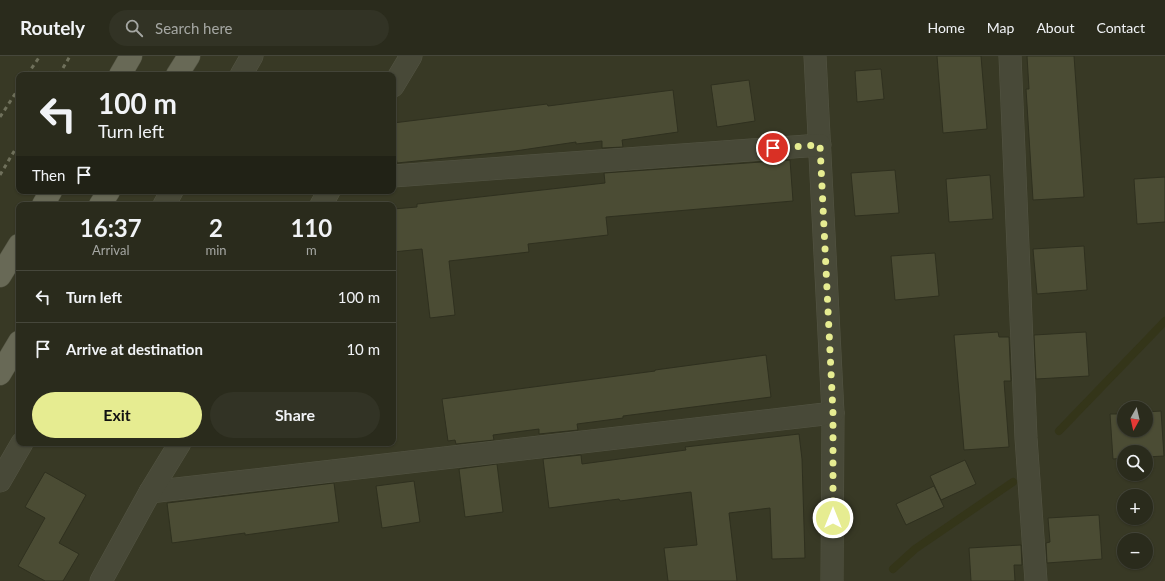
<!DOCTYPE html>
<html lang="en">
<head>
<meta charset="utf-8">
<style>
  body { margin:0; font-family:Lato,sans-serif; background:#323325; color:#f1f3f6; height:100vh; display:flex; flex-direction:column; font-size:15px; white-space:nowrap }
  * { box-sizing:border-box; margin:0 }
  p { font-size:13px; color:#a5a7a3 }
  .icon { flex:none; width:22px; height:22px; fill:none; stroke:currentColor; stroke-width:2; stroke-linecap:round; stroke-linejoin:round }
  .map { position:relative; flex:1; overflow:hidden }
  .details { position:absolute; left:16px; top:146px; width:380px; height:244px; display:flex; flex-direction:column; background:#2a2b1c; border-radius:8px; box-shadow:0 1px 3px #0004,0 0 0 1px #46473b }
  .details>* { flex:none }
  .top-card { position:absolute; left:16px; top:16px; width:380px; height:122px; border-radius:8px; box-shadow:0 1px 3px #0004,0 0 0 1px #46473b; background:#2a2b1c; color:#f1f3f6; overflow:hidden }
  .needle { width:26px; rotate:188deg }
  .buttons { position:absolute; left:1117px; top:345px; display:grid; gap:8px }
  .buttons a { display:grid; place-items:center; width:36px; height:36px; border-radius:50%; background:#2a2b1c; box-shadow:0 1px 3px #0004,0 0 0 1px #46473b; font-size:20px }
  .pin { position:absolute; display:grid; place-items:center; width:34px; height:34px; color:#fff; margin:-17px; border:2px solid #fff; border-radius:50%; box-shadow:0 1px 4px #0007 }
  .me { position:absolute; width:44px; margin:-22px; rotate:0deg; stroke-linejoin:round; filter:drop-shadow(0 0 3px #0008) }
  .turn { display:flex; align-items:center; gap:14px; height:84px; padding:0 16px; font-size:18px }
  .turn .icon { width:52px; height:52px; stroke-width:2.5 }
  .turn b { display:block; font-size:28px; line-height:34px }
  .then { display:flex; align-items:center; height:38px; padding:0 16px; background:#0003; gap:8px; font-size:15px }
  .eta { display:flex; justify-content:space-evenly; align-items:center; height:68px; text-align:center }
  .eta b { font-size:24px; font-weight:700; line-height:28px }
  .primary-button { display:flex; gap:8px; margin-top:auto; padding:8px 16px }
  .primary-button a { flex:1; height:46px; border-radius:24px; background:#e6ec91; color:#111; font-size:16px; font-weight:700; line-height:46px; text-align:center }
  .primary-button a+a { background:#323325; color:#f1f3f6 }
  ul { padding:0; list-style:none }
  li { display:flex; align-items:center; gap:12px; height:52px; padding:0 16px; border-top:1px solid #46473b }
  li div { flex:1 }
  li b { display:block; font-size:15px }
  li em { font-style:normal }
  header { display:flex; align-items:center; gap:24px; box-sizing:border-box; height:56px; padding:0 20px; background:#2a2b1c; border-bottom:1px solid #46473b }
  header strong { font-size:19px }
  nav { display:flex; gap:22px; margin-inline-start:auto; font-size:14px }
  .search { width:280px; height:36px; background:#323325; display:flex; align-items:center; gap:10px; box-sizing:border-box; padding:0 14px; border-radius:22px; color:#a5a7a3; font-size:15px }
  .map>svg:first-child { display:block }
  .lines { fill:none; stroke-linecap:round; stroke-linejoin:round }
  .stream { stroke:#343519; stroke-width:8 }
  .building { fill:#4b4c34; stroke:#2f301f }
  .minor-casing { stroke:#545544; stroke-width:23 }
  .major-casing { stroke:#545544; stroke-width:23 }
  .minor { stroke:#484938; stroke-width:22 }
  .major { stroke:#686956; stroke-width:22 }
  .rail { stroke:#6f705b; stroke-width:3; stroke-dasharray:4 4; stroke-linecap:butt }
  .route { stroke:#e6ec91; stroke-width:7; stroke-dasharray:0 12.6 }
</style>
</head>
<body>
<header>
<strong>Routely</strong>
<div class="search"><svg class="icon" aria-label="search" viewBox="0 0 24 24"><circle cx="10" cy="10" r="6"/><path d="M15 15l6 6"/></svg>Search here</div>
<nav><a>Home</a><a>Map</a><a>About</a><a>Contact</a></nav>
</header>
<div class="map">
<svg width="1165" height="525" viewBox="0 0 1165 525">
  <rect width="100%" height="100%" fill="#383925"/>
  <g class="lines">
    <!-- stream -->
    <g class="stream">
      <path d="M 1059,375 L 1165,265"/>
      <path d="M 893,513 L 915,493 L 1013,426"/>
    </g>
  </g>
  <!-- building -->
  <g class="building">
    <path d="M 937,0 L 981,0 L 987,73 L 943,77 Z"/>
    <path d="M 1027,0 L 1074,0 L 1084,141 L 1033,144 L 1026,33 L 1029,33 Z"/>
    <path d="M 881,13 L 884,43 L 857,46 L 855,15 Z"/>
    <path d="M 749,24 L 755,65 L 717,71 L 711,29 Z"/>
    <path d="M 673,34 L 678,76 L 622,84 L 623,91 L 602,92 L 602,85 L 576,88 L 576,86 L 515,95 L 397,107 L 393,80 L 393,67 L 547,48 L 548,50 Z"/>
    <path d="M 790,104 L 793,145 L 606,161 L 608,179 L 528,188 L 529,196 L 449,205 L 455,259 L 430,262 L 422,193 L 393,196 L 393,153 L 417,151 L 417,148 L 605,127 L 604,117 Z"/>
    <path d="M 895,114 L 899,157 L 855,160 L 851,117 Z"/>
    <path d="M 990,119 L 993,163 L 949,166 L 946,123 Z"/>
    <path d="M 1165,121 L 1165,166 L 1137,168 L 1134,123 Z"/>
    <path d="M 1084,190 L 1087,234 L 1037,238 L 1033,193 Z"/>
    <path d="M 935,197 L 939,240 L 895,244 L 891,200 Z"/>
    <path d="M 998,276 L 999,281 L 1009,281 L 1011,325 L 1004,325 L 1009,391 L 964,394 L 954,279 Z"/>
    <path d="M 1086,276 L 1089,320 L 1036,323 L 1034,279 Z"/>
    <path d="M 766,299 L 771,341 L 623,360 L 623,362 L 577,368 L 578,374 L 539,378 L 539,373 L 493,379 L 494,384 L 456,388 L 455,384 L 448,385 L 442,343 L 655,315 L 655,314 Z"/>
    <path d="M 1161,355 L 1164,400 L 1146,401 L 1146,396 L 1124,396 L 1124,402 L 1113,403 L 1110,358 L 1124,358 L 1124,374 L 1146,374 L 1146,356 Z"/>
    <path d="M 799,378 L 802,403 L 805,502 L 772,503 L 770,452 L 729,457 L 737,525 L 668,525 L 664,492 L 697,489 L 691,436 L 620,445 L 619,443 L 549,452 L 543,403 L 581,399 L 582,408 L 686,394 L 685,391 Z"/>
    <path d="M 965,404 L 976,428 L 941,444 L 930,420 Z"/>
    <path d="M 497,408 L 503,456 L 465,461 L 459,413 Z"/>
    <path d="M 45,416 L 86,439 L 59,487 L 79,498 L 63,525 L 45,525 L 18,510 L 45,462 L 25,451 Z"/>
    <path d="M 414,425 L 420,466 L 382,472 L 376,430 Z"/>
    <path d="M 334,427 L 339,466 L 245,479 L 245,477 L 172,487 L 167,447 Z"/>
    <path d="M 934,430 L 944,451 L 906,469 L 896,448 Z"/>
    <path d="M 1099,459 L 1102,503 L 1047,507 L 1046,487 L 1050,486 L 1048,462 Z"/>
    <path d="M 1021,489 L 1022,509 L 1014,509 L 1015,525 L 971,525 L 969,492 Z"/>
  </g>
  <g class="lines">
    <!-- minor casing -->
    <g class="minor-casing">
      <g id="minor">
        <path d="M 815,0 L 833,357 L 832,525"/>
        <path d="M 1010,0 L 1026,382 L 1036,525"/>
        <path d="M 241,19 L 252,0"/>
        <path d="M 393,30 L 411,0"/>
        <path d="M 393,120 L 820,89"/>
        <path d="M 164,149 L 172,135"/>
        <path d="M 321,149 L 329,135"/>
        <path d="M 0,425 L 22,387"/>
        <path d="M 150,436 L 833,357"/>
        <path d="M 101,525 L 150,436 L 180,387"/>
      </g>
    </g>
    <!-- major casing -->
    <g class="major-casing">
      <g id="major">
        <path d="M 120,19 L 131,0"/>
        <path d="M 177,19 L 189,0"/>
        <path d="M 43,149 L 51,135"/>
        <path d="M 100,149 L 109,135"/>
        <path d="M 0,220 L 19,189"/>
        <path d="M 0,318 L 19,286"/>
      </g>
    </g>
    <!-- minor -->
    <use href="#minor" class="minor"/>
    <!-- major -->
    <use href="#major" class="major"/>
    <!-- rail -->
    <g class="rail">
      <path d="M 27,19 L 40,0"/>
      <path d="M 59,19 L 70,0"/>
      <path d="M 0,61 L 19,32"/>
      <path d="M 0,119 L 19,87"/>
    </g>
  </g>
  <g class="lines">
    <!-- route -->
    <path class="route" d="M 773,92 L 820,89 L 833,357 L 833,462"/>
  </g>
</svg>
<div class="buttons">
<a><svg class="needle" viewBox="-14 -14 28 28"><path d="M0-13l5 13h-10z" fill="#e53935"/><path d="M0 13l5-13h-10z" fill="#a5a7a3"/></svg></a>
<a><svg class="icon" aria-label="search" viewBox="0 0 24 24"><circle cx="10" cy="10" r="6"/><path d="M15 15l6 6"/></svg></a>
<a>+</a>
<a>−</a>
</div>
<div class="pin" style="left:773px;top:92px;background:#d93025"><svg class="icon" aria-label="arrive" viewBox="0 0 24 24"><path d="M6 21V4h12l-3 4 3 4H6"/></svg></div>
<svg class="me" style="left:833px;top:462px" viewBox="-20 -20 40 40"><circle r="17" fill="#e6ec91" stroke="#fff" stroke-width="3"/><path d="M0-11L8 9 0 5-8 9z" fill="#fff"/></svg>
<div class="top-card">
<div class="turn"><svg class="icon" aria-label="left" viewBox="0 0 24 24"><path d="M17 20v-9H6M10 6l-5 5 5 5"/></svg><div><b>100 m</b>Turn left</div></div>
<div class="then">Then<svg class="icon" aria-label="arrive" viewBox="0 0 24 24"><path d="M6 21V4h12l-3 4 3 4H6"/></svg></div>
</div>
<section class="details">
<div class="eta">
<div><b>16:37</b><p>Arrival</p></div>
<div><b>2</b><p>min</p></div>
<div><b>110</b><p>m</p></div>
</div>
<ul>
<li><svg class="icon" aria-label="left" viewBox="0 0 24 24"><path d="M17 20v-9H6M10 6l-5 5 5 5"/></svg><div><b>Turn left</b></div><em>100 m</em></li>
<li><svg class="icon" aria-label="arrive" viewBox="0 0 24 24"><path d="M6 21V4h12l-3 4 3 4H6"/></svg><div><b>Arrive at destination</b></div><em>10 m</em></li>
</ul>
<div class="primary-button"><a>Exit</a><a>Share</a></div>
</section>
</div>
</body>
</html>
